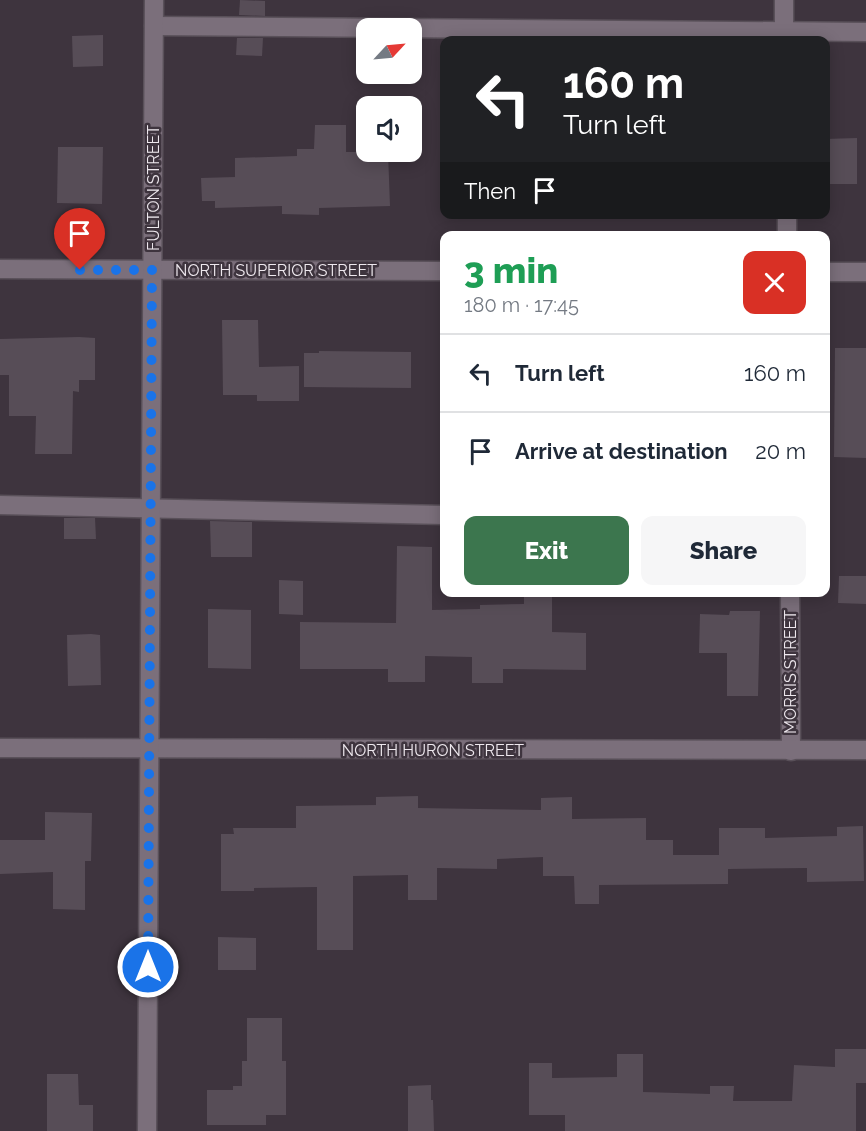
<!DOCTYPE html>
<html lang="en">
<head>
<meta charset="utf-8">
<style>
  body { margin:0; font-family:Raleway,sans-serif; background:#f6f6f7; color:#1f2937; height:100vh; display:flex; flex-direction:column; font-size:22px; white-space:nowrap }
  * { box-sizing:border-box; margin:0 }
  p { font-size:20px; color:#747a83 }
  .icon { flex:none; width:33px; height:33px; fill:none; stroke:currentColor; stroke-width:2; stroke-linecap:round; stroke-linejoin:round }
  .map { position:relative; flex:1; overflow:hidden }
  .details { position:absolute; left:440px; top:231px; width:390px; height:366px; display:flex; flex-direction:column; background:#fff; border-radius:12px; box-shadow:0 3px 15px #0003 }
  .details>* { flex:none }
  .hud { position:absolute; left:440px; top:36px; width:390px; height:183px; border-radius:12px; box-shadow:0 3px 15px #0003; background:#202124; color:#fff; overflow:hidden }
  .needle { width:39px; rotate:64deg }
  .tools { position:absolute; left:356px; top:18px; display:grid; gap:12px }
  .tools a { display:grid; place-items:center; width:66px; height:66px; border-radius:12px; background:#fff; box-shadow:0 3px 15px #0003; font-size:30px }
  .pin { position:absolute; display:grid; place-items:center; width:51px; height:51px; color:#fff; margin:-62px -26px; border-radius:50% 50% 50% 0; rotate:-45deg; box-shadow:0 0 6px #0007 }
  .pin .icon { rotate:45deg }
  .me { position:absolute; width:66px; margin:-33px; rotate:0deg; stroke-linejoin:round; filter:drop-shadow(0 0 4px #0008) }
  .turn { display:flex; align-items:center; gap:21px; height:126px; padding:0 24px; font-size:27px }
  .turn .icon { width:78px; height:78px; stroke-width:2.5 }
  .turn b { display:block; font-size:42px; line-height:51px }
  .then { display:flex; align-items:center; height:57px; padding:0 24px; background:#0003; gap:12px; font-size:22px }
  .round { display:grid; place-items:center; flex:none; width:63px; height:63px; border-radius:12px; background:#f6f6f7 }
  .summary { display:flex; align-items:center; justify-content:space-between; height:102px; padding:0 24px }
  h1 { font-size:36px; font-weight:800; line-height:45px; color:#1e9e55 }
  .button { display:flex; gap:12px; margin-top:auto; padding:12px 24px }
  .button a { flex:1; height:69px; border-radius:12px; background:#3c764e; color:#fff; font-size:24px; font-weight:800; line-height:69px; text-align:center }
  .button a+a { background:#f6f6f7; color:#1f2937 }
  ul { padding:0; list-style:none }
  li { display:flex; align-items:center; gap:18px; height:78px; padding:0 24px; border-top:2px solid #e0e1e3 }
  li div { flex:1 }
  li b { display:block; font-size:22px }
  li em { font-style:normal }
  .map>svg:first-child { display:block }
  .building { fill:#574d57 }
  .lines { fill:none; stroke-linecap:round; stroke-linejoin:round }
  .minor-casing { stroke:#595059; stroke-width:21 }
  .minor { stroke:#7b6f7b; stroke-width:18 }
  .route { stroke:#1a73e8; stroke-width:10; stroke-dasharray:0 18 }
  .labels { text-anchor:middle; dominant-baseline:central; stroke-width:5; stroke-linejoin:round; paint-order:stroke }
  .street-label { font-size:16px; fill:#eee8ee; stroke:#3e343e }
</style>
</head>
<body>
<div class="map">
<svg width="866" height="1131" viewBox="0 0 866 1131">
  <rect width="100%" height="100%" fill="#3e343e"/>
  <!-- building -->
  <g class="building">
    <path d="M 240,0 L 265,1 L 265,16 L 239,15 Z"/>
    <path d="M 103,35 L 103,66 L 73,67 L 72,36 Z"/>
    <path d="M 237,38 L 263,38 L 262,56 L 236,55 Z"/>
    <path d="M 315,125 L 346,125 L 346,152 L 388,152 L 390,206 L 319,208 L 319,215 L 282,214 L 282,206 L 215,208 L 215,201 L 202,201 L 201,178 L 235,177 L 235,158 L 297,156 L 297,149 L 314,149 Z"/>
    <path d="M 857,138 L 857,184 L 825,184 L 825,139 Z"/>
    <path d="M 58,147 L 103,147 L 102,204 L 57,203 Z"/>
    <path d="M 222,320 L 258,320 L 259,367 L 299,366 L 299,401 L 257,401 L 257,395 L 223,395 Z"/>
    <path d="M 79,337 L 95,338 L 95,380 L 79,380 L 79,392 L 73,391 L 72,454 L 35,454 L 36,416 L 9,416 L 9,375 L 0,375 L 0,339 Z"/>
    <path d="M 835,348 L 866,348 L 866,458 L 834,457 Z"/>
    <path d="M 319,351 L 411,352 L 411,388 L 304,387 L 304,353 L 319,353 Z"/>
    <path d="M 64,518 L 95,518 L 96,539 L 64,539 Z"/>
    <path d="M 210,521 L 252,522 L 252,557 L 211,557 Z"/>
    <path d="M 397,546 L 432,547 L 432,610 L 480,609 L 480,605 L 524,604 L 524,592 L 552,592 L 552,632 L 586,633 L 586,670 L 503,669 L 503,683 L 472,683 L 472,657 L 425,656 L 425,682 L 388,682 L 388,669 L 300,669 L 300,622 L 396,623 Z"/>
    <path d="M 839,576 L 866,576 L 866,604 L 838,603 Z"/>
    <path d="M 279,580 L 303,581 L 303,615 L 279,614 Z"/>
    <path d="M 208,609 L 251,610 L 251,669 L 208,668 Z"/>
    <path d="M 730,611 L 760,611 L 758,696 L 727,696 L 727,653 L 699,653 L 700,614 L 729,615 Z"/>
    <path d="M 91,634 L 100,635 L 101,685 L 68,686 L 67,635 Z"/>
    <path d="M 418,796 L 418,808 L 541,810 L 541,798 L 572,797 L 572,819 L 646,818 L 646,840 L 673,840 L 673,855 L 719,855 L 719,828 L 765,828 L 765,838 L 837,836 L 837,827 L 863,826 L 864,881 L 807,882 L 807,868 L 728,869 L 728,884 L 599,885 L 599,904 L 575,904 L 574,876 L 543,876 L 543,857 L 497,859 L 497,869 L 437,868 L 437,900 L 408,900 L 408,875 L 353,876 L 353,950 L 317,950 L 317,887 L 254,888 L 254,891 L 221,891 L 221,834 L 234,834 L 233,828 L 296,828 L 296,806 L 376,805 L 376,797 Z"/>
    <path d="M 45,812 L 92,813 L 91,861 L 85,861 L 85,910 L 53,909 L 53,872 L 0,874 L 0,840 L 45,840 Z"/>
    <path d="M 218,937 L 256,938 L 256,970 L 218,970 Z"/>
    <path d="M 247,1018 L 282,1018 L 282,1061 L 286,1061 L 286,1115 L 266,1115 L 266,1125 L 207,1125 L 207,1090 L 233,1090 L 233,1086 L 242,1086 L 242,1061 L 247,1061 Z"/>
    <path d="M 835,1049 L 866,1049 L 866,1083 L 856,1083 L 856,1131 L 565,1131 L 565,1115 L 529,1115 L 529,1063 L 552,1063 L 552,1078 L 617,1077 L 617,1054 L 643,1054 L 643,1092 L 710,1094 L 710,1086 L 734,1086 L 733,1101 L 792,1101 L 794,1065 L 835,1067 Z"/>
    <path d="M 47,1074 L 78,1074 L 79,1105 L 93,1105 L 93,1131 L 47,1131 Z"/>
    <path d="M 431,1085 L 431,1100 L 433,1100 L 434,1131 L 408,1131 L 408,1086 Z"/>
  </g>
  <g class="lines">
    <!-- minor casing -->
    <g class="minor-casing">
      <g id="minor">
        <path d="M 154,26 L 866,32"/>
        <path d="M 784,40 L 784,0"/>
        <path d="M 787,214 L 787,236"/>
        <path d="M 0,269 L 444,271"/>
        <path d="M 825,272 L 866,272"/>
        <path d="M 0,505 L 444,515"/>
        <path d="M 790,592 L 791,751"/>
        <path d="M 0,748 L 866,750"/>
        <path d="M 147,1131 L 154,0"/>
      </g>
    </g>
    <!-- minor -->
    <use href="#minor" class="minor"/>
  </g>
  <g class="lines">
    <!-- route -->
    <path class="route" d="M 80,270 L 152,270 L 148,967"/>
  </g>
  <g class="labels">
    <!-- street labels -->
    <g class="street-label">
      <text transform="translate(153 188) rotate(-90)">FULTON STREET</text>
      <text x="276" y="270">NORTH SUPERIOR STREET</text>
      <text transform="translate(790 672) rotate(-90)">MORRIS STREET</text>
      <text x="433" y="750">NORTH HURON STREET</text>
    </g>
  </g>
</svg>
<div class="tools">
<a><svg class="needle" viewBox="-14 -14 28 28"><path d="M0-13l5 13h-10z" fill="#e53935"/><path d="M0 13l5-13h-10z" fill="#747a83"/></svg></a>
<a><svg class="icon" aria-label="sound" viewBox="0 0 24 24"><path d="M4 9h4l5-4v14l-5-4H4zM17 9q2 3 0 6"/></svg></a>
</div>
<div class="pin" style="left:80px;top:270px;background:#d93025"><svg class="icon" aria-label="arrive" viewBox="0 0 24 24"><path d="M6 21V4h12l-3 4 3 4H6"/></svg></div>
<svg class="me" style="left:148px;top:967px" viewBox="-20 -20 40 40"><circle r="17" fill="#1a73e8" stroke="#fff" stroke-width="3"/><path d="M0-11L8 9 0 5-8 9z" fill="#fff"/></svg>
<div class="hud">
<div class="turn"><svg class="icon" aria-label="left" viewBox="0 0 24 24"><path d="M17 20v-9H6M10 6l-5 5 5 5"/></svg><div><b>160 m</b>Turn left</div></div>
<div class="then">Then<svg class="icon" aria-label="arrive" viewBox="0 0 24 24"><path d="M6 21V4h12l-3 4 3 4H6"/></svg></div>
</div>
<section class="details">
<div class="summary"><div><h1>3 min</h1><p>180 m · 17:45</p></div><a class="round" style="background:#d93025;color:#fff"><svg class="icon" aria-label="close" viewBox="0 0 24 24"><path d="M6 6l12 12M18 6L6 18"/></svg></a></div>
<ul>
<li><svg class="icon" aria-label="left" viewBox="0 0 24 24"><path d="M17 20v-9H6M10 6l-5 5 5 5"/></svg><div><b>Turn left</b></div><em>160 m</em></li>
<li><svg class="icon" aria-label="arrive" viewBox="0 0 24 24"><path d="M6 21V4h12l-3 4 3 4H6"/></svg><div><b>Arrive at destination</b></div><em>20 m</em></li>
</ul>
<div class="button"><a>Exit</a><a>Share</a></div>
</section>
</div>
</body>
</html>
